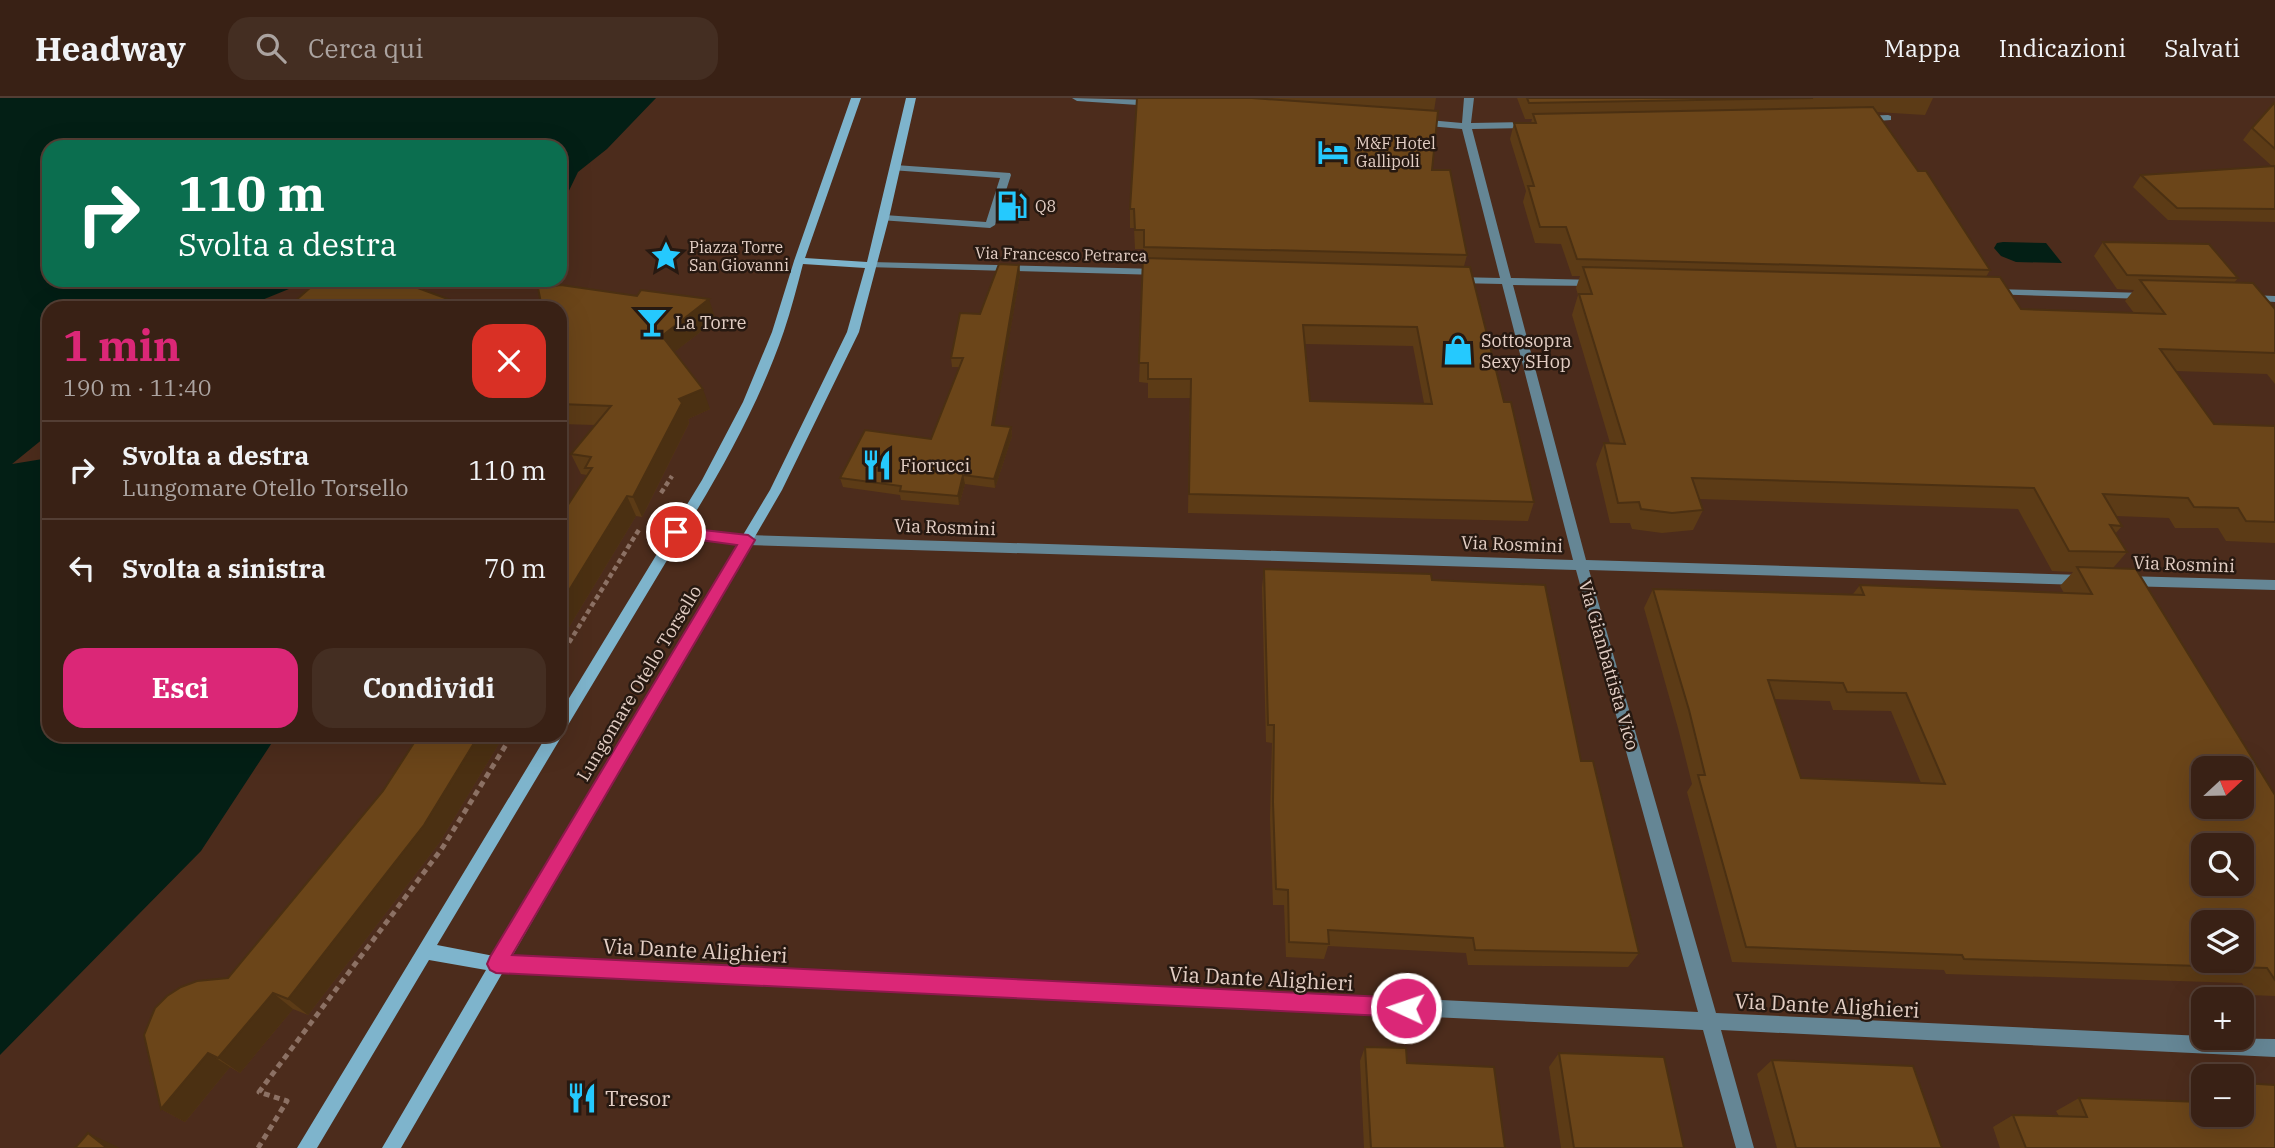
<!DOCTYPE html>
<html lang="it">
<head>
<meta charset="utf-8">
<style>
  body { margin:0; font-family:"IBM Plex Serif",serif; background:#442e22; color:#f1f3f6; height:100vh; display:flex; flex-direction:column; font-size:26px; white-space:nowrap }
  * { box-sizing:border-box; margin:0 }
  p { font-size:23px; color:#aba3a0 }
  .icon { flex:none; width:38px; height:38px; fill:none; stroke:currentColor; stroke-width:2; stroke-linecap:round; stroke-linejoin:round }
  .map { position:relative; flex:1; overflow:hidden }
  .sheet { position:absolute; left:42px; top:203px; width:525px; height:441px; display:flex; flex-direction:column; background:#392115; border-radius:21px; box-shadow:0 7px 28px #0002,0 0 0 2px #533e34 }
  .sheet>* { flex:none }
  .guide { position:absolute; left:42px; top:42px; width:525px; height:147px; border-radius:21px; box-shadow:0 7px 28px #0002,0 0 0 2px #533e34; background:#0b6e4f; color:#fff; overflow:hidden }
  .needle { width:46px; rotate:68deg }
  .controls { position:absolute; left:2191px; top:658px; display:grid; gap:14px }
  .controls a { display:grid; place-items:center; width:63px; height:63px; border-radius:14px; background:#392115; box-shadow:0 7px 28px #0002,0 0 0 2px #533e34; font-size:35px }
  .pin { position:absolute; display:grid; place-items:center; width:60px; height:60px; color:#fff; margin:-30px; border:4px solid #fff; border-radius:50%; box-shadow:0 2px 7px #0007 }
  .me { position:absolute; width:77px; margin:-38px; rotate:273deg; stroke-linejoin:round; filter:drop-shadow(0 0 5px #0008) }
  .turn { display:flex; align-items:center; gap:24px; height:147px; padding:0 21px; font-size:32px }
  .turn .icon { width:91px; height:91px; stroke-width:2.5 }
  .turn b { display:block; font-size:49px; line-height:60px }
  .round { display:grid; place-items:center; flex:none; width:74px; height:74px; border-radius:21px; background:#442e22 }
  .headline { display:flex; align-items:center; justify-content:space-between; height:119px; padding:0 21px }
  h1 { font-size:42px; font-weight:700; line-height:52px; color:#db2777 }
  .primary-button { display:flex; gap:14px; margin-top:auto; padding:14px 21px }
  .primary-button a { flex:1; height:80px; border-radius:21px; background:#db2777; color:#fff; font-size:28px; font-weight:700; line-height:80px; text-align:center }
  .primary-button a+a { background:#442e22; color:#f1f3f6 }
  ul { padding:0; list-style:none }
  li { display:flex; align-items:center; gap:21px; height:98px; padding:0 21px; border-top:2px solid #533e34 }
  li div { flex:1 }
  li b { display:block; font-size:26px }
  li em { font-style:normal }
  header { display:flex; align-items:center; gap:42px; box-sizing:border-box; height:98px; padding:0 35px; background:#392115; border-bottom:2px solid #533e34 }
  header strong { font-size:33px }
  nav { display:flex; gap:38px; margin-inline-start:auto; font-size:24px }
  .search { width:490px; height:63px; background:#442e22; display:flex; align-items:center; gap:18px; box-sizing:border-box; padding:0 24px; border-radius:21px; color:#aba3a0; font-size:26px }
  .map>svg:first-child { display:block }
  .water { fill:#031f15 }
  .lines { fill:none; stroke-linecap:round; stroke-linejoin:round }
  .path-far1 { stroke:#8c7164; stroke-width:4.5; stroke-dasharray:5 3.5; stroke-linecap:butt }
  .path { stroke:#8c7164; stroke-width:5; stroke-dasharray:6 4.5; stroke-linecap:butt }
  .lane { fill:#658695; fill-rule:evenodd }
  .street { fill:#658695; fill-rule:evenodd }
  .secondary { fill:#7eb4cc; fill-rule:evenodd }
  .wall { fill:#5c3b16; fill-rule:evenodd }
  .shaded-wall { fill:#4b3012 }
  .building { fill:#6b4519; stroke:#4b3012; stroke-width:2; fill-rule:evenodd }
  .route { fill:#db2777; stroke:#8e194d; stroke-width:2 }
  .labels { text-anchor:middle; dominant-baseline:central; stroke-width:5; stroke-linejoin:round; paint-order:stroke }
  .far-poi-label { font-size:16px; fill:#e3cec4; stroke:#271911; text-anchor:start }
  .far-street-label { font-size:16px; fill:#e3cec4; stroke:#271911 }
  .poi-label { font-size:18px; fill:#e3cec4; stroke:#271911; text-anchor:start }
  .street-label { font-size:18px; fill:#e3cec4; stroke:#271911 }
  .near-street-label { font-size:21px; fill:#e3cec4; stroke:#271911 }
  .near-poi-label { font-size:21px; fill:#e3cec4; stroke:#271911; text-anchor:start }
</style>
</head>
<body>
<header>
<strong>Headway</strong>
<div class="search"><svg class="icon" aria-label="search" viewBox="0 0 24 24"><circle cx="10" cy="10" r="6"/><path d="M15 15l6 6"/></svg>Cerca qui</div>
<nav><a>Mappa</a><a>Indicazioni</a><a>Salvati</a></nav>
</header>
<div class="map">
<svg width="2275" height="1050" viewBox="0 0 2275 1050">
  <rect width="100%" height="100%" fill="#4c2c1c"/>
  <!-- water -->
  <g class="water">
    <path d="M 0,0 L 656,0 L 607,51 L 578,74 L 564,103 L 560,104 L 560,49 L 49,49 L 49,182 L 311,182 L 242,210 L 49,210 L 49,336 L 12,366 L 49,360 L 49,637 L 277,637 L 201,753 L 0,957 Z"/>
    <path d="M 2003,144 L 2046,145 L 2062,165 L 2016,164 L 2001,158 L 1994,150 L 1997,145 Z"/>
  </g>
  <g class="lines">
    <!-- path-far1 -->
    <g class="path-far1">
      <path d="M 661,395 L 672,378"/>
      <path d="M 560,559 L 640,430"/>
    </g>
    <!-- path -->
    <path class="path" d="M 258,1050 L 287,1003 L 259,994 L 443,749 L 512,637"/>
    <!-- lane -->
    <path class="lane" d="M 895,67 L 1010,75 L 1011,77 L 995,127 L 990,130 L 880,122 L 879,120 L 884,117 L 986,124 L 1000,80 L 891,72 L 890,70 Z"/>
    <!-- street -->
    <g class="street">
      <path d="M 1072,0 L 1153,2 L 1158,5 L 1153,8 L 1077,3 Z"/>
      <path d="M 1464,0 L 1474,0 L 1471,25 L 1530,24 L 1535,27 L 1530,30 L 1472,31 L 1511,180 L 1596,182 L 1601,185 L 1596,188 L 1513,187 L 1586,462 L 2083,477 L 2090,482 L 2083,487 L 1589,472 L 1716,915 L 2203,938 L 2203,940 L 2275,941 L 2275,959 L 1721,932 L 1754,1050 L 1736,1050 L 1703,932 L 496,874 L 490,872 L 487,866 L 490,860 L 496,858 L 1698,914 L 1576,472 L 748,447 L 741,442 L 748,437 L 1573,462 L 1502,186 L 1456,185 L 1451,182 L 1456,179 L 1500,180 L 1462,31 L 1417,27 L 1412,24 L 1417,21 L 1462,25 Z"/>
      <path d="M 1888,17 L 1891,18 L 1891,22 L 1862,24 L 1857,21 L 1862,18 Z"/>
      <path d="M 870,164 L 1159,171 L 1164,174 L 1159,177 L 866,169 L 865,167 Z"/>
      <path d="M 1991,191 L 2146,195 L 2152,198 L 2146,201 L 1987,196 L 1985,194 Z"/>
      <path d="M 2250,197 L 2275,198 L 2275,204 L 2246,202 L 2244,200 Z"/>
      <path d="M 2124,478 L 2275,482 L 2275,492 L 2124,488 L 2117,483 Z"/>
    </g>
    <!-- secondary -->
    <path class="secondary" d="M 851,0 L 861,0 L 805,160 L 867,164 L 906,0 L 916,0 L 889,120 L 859,234 L 782,392 L 401,1050 L 382,1050 L 486,872 L 429,862 L 317,1050 L 297,1050 L 547,637 L 560,637 L 560,615 L 702,382 L 743,304 L 772,234 L 794,163 ZM 803,166 L 865,170 L 847,234 L 770,392 L 743,437 L 686,430 C 724,368 760,303 784,233 C 791,212 797,189 803,166 ZM 681,439 L 738,446 L 494,858 L 437,847 L 560,641 L 563,637 L 561,634 L 565,632 Z"/>
  </g>
  <!-- wall -->
  <g class="wall">
    <path d="M 1137,0 L 1436,0 L 1434,13 L 1432,72 L 1467,157 L 1464,168 L 1534,404 L 1528,423 L 1188,415 L 1190,300 L 1148,300 L 1148,285 L 1139,284 L 1144,151 L 1135,151 L 1134,130 L 1130,130 L 1130,111 ZM 1305,246 L 1413,248 L 1424,305 L 1310,303 Z"/>
    <path d="M 1517,0 L 1933,0 L 1925,17 L 1876,14 L 1918,73 L 1990,172 L 1986,179 L 2021,211 L 2134,215 L 2125,203 L 2134,192 L 2117,191 L 2094,158 L 2103,144 L 2238,180 L 2234,185 L 2275,211 L 2275,286 L 2267,276 L 2176,273 L 2214,326 L 2275,328 L 2275,445 L 2226,443 L 2218,430 L 2175,430 L 2169,420 L 2116,418 L 2122,428 L 2115,436 L 2127,454 L 2113,470 L 2275,697 L 2275,898 L 2249,897 L 2242,885 L 1946,876 L 1944,872 L 1732,864 L 1687,694 L 1692,686 L 1678,630 L 1644,510 L 1653,491 L 1853,496 L 1860,487 L 2064,495 L 2060,488 L 2073,474 L 2052,473 L 2018,411 L 1699,401 L 1703,412 L 1693,432 L 1662,435 L 1632,431 L 1630,425 L 1610,425 L 1596,366 L 1604,345 L 1610,345 L 1572,217 L 1578,197 L 1576,190 L 1580,178 L 1572,178 L 1561,146 L 1535,145 L 1523,104 L 1526,93 L 1510,41 L 1514,25 L 1531,25 L 1532,21 L 1525,21 ZM 1774,601 L 1830,603 L 1833,612 L 1891,613 L 1921,685 L 1801,680 Z"/>
    <path d="M 2275,6 L 2275,124 L 2168,122 L 2133,89 L 2141,77 L 2272,68 L 2243,42 L 2252,30 Z"/>
    <path d="M 1019,167 L 1020,176 L 994,327 L 1011,329 L 1012,338 L 995,390 L 965,386 L 959,407 L 901,402 L 900,397 L 843,389 L 840,380 L 931,341 L 959,269 L 952,269 L 951,260 L 980,216 Z"/>
    <path d="M 560,210 L 716,222 L 674,254 L 710,311 L 688,321 L 689,325 L 642,419 L 636,418 L 560,544 L 560,419 L 587,377 L 581,376 L 571,356 L 595,327 L 560,326 Z"/>
    <path d="M 1264,471 L 1432,482 L 1581,663 L 1639,855 L 1628,869 L 1468,867 L 1466,855 L 1328,848 L 1324,861 L 1286,859 L 1284,807 L 1273,807 L 1270,721 L 1272,645 L 1266,644 L 1262,490 Z"/>
    <path d="M 419,637 L 504,637 L 439,745 L 308,917 L 293,911 L 240,975 L 230,969 L 185,1024 L 161,1011 L 228,880 L 383,693 Z"/>
    <path d="M 1365,949 L 1407,965 L 1505,1050 L 1364,1050 L 1360,963 Z"/>
    <path d="M 1559,955 L 1684,1050 L 1561,1050 L 1549,969 Z"/>
    <path d="M 1772,962 L 1942,1050 L 1777,1050 L 1757,976 Z"/>
    <path d="M 2079,1000 L 2275,1050 L 2000,1050 L 1993,1029 L 2013,1017 L 2059,1018 L 2056,1013 Z"/>
  </g>
  <!-- shaded-wall -->
  <g class="shaded-wall">
    <path d="M 1019,167 L 1020,176 L 993,336 L 992,327 Z"/>
    <path d="M 709,201 L 716,222 L 669,258 L 662,238 Z"/>
    <path d="M 456,204 L 459,210 L 444,210 Z"/>
    <path d="M 703,291 L 710,311 L 688,321 L 689,325 L 642,419 L 633,399 L 679,301 Z"/>
    <path d="M 1011,329 L 1012,338 L 995,390 L 994,381 Z"/>
    <path d="M 963,377 L 965,386 L 959,407 L 958,398 Z"/>
    <path d="M 627,398 L 636,418 L 560,544 L 560,507 Z"/>
    <path d="M 479,637 L 504,637 L 439,745 L 308,917 L 288,901 Z"/>
    <path d="M 273,895 L 293,911 L 240,975 L 218,960 Z"/>
    <path d="M 208,955 L 230,969 L 185,1024 L 161,1011 Z"/>
    <path d="M 88,1035 L 120,1050 L 107,1050 Z"/>
  </g>
  <!-- building -->
  <g class="building">
    <path d="M 1137,0 L 1252,0 L 1438,13 L 1432,72 L 1450,72 L 1467,157 L 1144,149 L 1144,132 L 1135,132 L 1134,111 L 1130,111 Z"/>
    <path d="M 1527,0 L 1813,0 L 1529,5 Z"/>
    <path d="M 2274,5 L 2275,6 L 2275,51 L 2252,30 Z"/>
    <path d="M 1873,9 L 1918,73 L 1926,73 L 1990,172 L 1577,161 L 1566,129 L 1540,129 L 1528,88 L 1534,88 L 1514,25 L 1536,25 L 1533,16 Z"/>
    <path d="M 2275,68 L 2275,111 L 2177,110 L 2141,77 Z"/>
    <path d="M 2103,144 L 2209,146 L 2238,180 L 2127,177 Z"/>
    <path d="M 1143,160 L 1470,169 L 1504,304 L 1511,304 L 1534,404 L 1189,396 L 1191,281 L 1148,281 L 1148,265 L 1139,265 ZM 1303,227 L 1417,229 L 1432,306 L 1310,303 Z"/>
    <path d="M 999,166 L 1019,167 L 992,327 L 1011,329 L 994,381 L 963,377 L 958,398 L 900,393 L 901,388 L 840,380 L 865,332 L 931,341 L 963,260 L 951,260 L 960,215 L 980,216 Z"/>
    <path d="M 1583,169 L 2000,179 L 2021,211 L 2165,216 L 2140,182 L 2253,185 L 2275,211 L 2275,255 L 2160,251 L 2214,326 L 2275,328 L 2275,424 L 2246,423 L 2238,410 L 2194,409 L 2188,400 L 2103,396 L 2122,428 L 2110,427 L 2127,454 L 2069,453 L 2034,390 L 1692,380 L 1703,412 L 1672,415 L 1641,411 L 1639,404 L 1618,405 L 1604,345 L 1625,346 L 1579,196 L 1592,196 Z"/>
    <path d="M 319,182 L 396,182 L 456,204 L 444,210 L 348,210 L 344,207 L 336,210 L 287,210 Z"/>
    <path d="M 561,187 L 637,198 L 641,192 L 709,201 L 662,238 L 703,291 L 679,301 L 682,305 L 633,399 L 627,398 L 560,507 L 560,419 L 592,370 L 585,370 L 591,359 L 571,356 L 611,308 L 560,306 L 560,210 L 542,210 L 538,190 Z"/>
    <path d="M 2077,469 L 2136,471 L 2275,697 L 2275,882 L 2267,870 L 1964,861 L 1962,857 L 1746,849 L 1698,677 L 1705,677 L 1689,612 L 1653,491 L 1864,497 L 1860,487 L 2092,496 ZM 1768,582 L 1843,585 L 1847,594 L 1906,595 L 1945,686 L 1801,680 ZM 2203,670 L 2242,670 L 2242,709 L 2203,709 ZM 2203,747 L 2242,747 L 2242,786 L 2203,786 ZM 2203,824 L 2242,824 L 2242,863 L 2203,863 Z"/>
    <path d="M 1264,471 L 1431,476 L 1432,482 L 1545,487 L 1581,663 L 1593,663 L 1639,855 L 1475,852 L 1473,840 L 1328,832 L 1329,846 L 1289,844 L 1288,792 L 1276,791 L 1273,704 L 1274,627 L 1268,627 Z"/>
    <path d="M 419,637 L 479,637 L 424,727 L 288,901 L 273,895 L 218,960 L 208,955 L 161,1011 L 144,937 L 155,910 L 167,898 L 181,889 L 197,883 L 228,880 L 383,693 Z"/>
    <path d="M 1365,949 L 1406,950 L 1407,965 L 1494,969 L 1505,1050 L 1371,1050 Z"/>
    <path d="M 1559,955 L 1664,959 L 1684,1050 L 1574,1050 Z"/>
    <path d="M 1772,962 L 1913,968 L 1942,1050 L 1796,1050 Z"/>
    <path d="M 2242,985 L 2275,987 L 2275,1050 L 2026,1050 L 2013,1017 L 2087,1019 L 2079,1000 L 2203,1004 L 2203,1017 L 2242,1017 Z"/>
    <path d="M 88,1035 L 107,1050 L 75,1050 Z"/>
  </g>
  <!-- route -->
  <path class="route" d="M 676,429 L 748,437 L 755,442 L 512,857 L 1406,900 L 1413,903 L 1416,910 L 1413,917 L 1406,919 L 496,875 L 490,872 L 487,866 L 490,859 L 737,447 L 671,438 L 668,434 L 671,430 Z"/>
  <!-- icons -->
  <defs>
    <g id="hotel-bare" transform="scale(2.415)"><path d="M-6-4.5h1.5V1H6V5H4.5V3h-9V5H-6ZM-4 0a1.8 1.8 0 1 1 3.6 0ZM.5 0V-2.5h3Q6-2.5 6 0Z" fill="#25c9fe" stroke="#271911" stroke-width="2.5" paint-order="stroke"/></g>
    <g id="fuel-bare" transform="scale(2.415)"><path d="M-5.5-6h7V0h2V4h1.3V-2.5L3-4.5l.8-.8L6-3V5H2.5V1h-1V6h-7ZM-4.2-4.7v3.2H.2V-4.7Z" fill="#25c9fe" stroke="#271911" stroke-width="2.5" paint-order="stroke"/></g>
    <g id="sight-bare" transform="scale(2.415)"><path d="M0-6L1.8-2.2L6-1.7L2.9 1.2L3.7 5.4L0 3.3L-3.7 5.4L-2.9 1.2L-6-1.7L-1.8-2.2Z" fill="#25c9fe" stroke="#271911" stroke-width="2.5" paint-order="stroke"/></g>
    <g id="bar-bare" transform="scale(2.415)"><path d="M-6-5H6L.8 .8V4.5H3.5V6h-7V4.5H-.8V.8Z" fill="#25c9fe" stroke="#271911" stroke-width="2.5" paint-order="stroke"/></g>
    <g id="shop-bare" transform="scale(2.415)"><path d="M-5-2.5h2.3a2.7 3.5 0 0 1 5.4 0H5L5.5 6h-11ZM-1.5-2.5h3a1.5 2.3 0 0 0-3 0Z" fill="#25c9fe" stroke="#271911" stroke-width="2.5" paint-order="stroke"/></g>
    <g id="restaurant-bare" transform="scale(2.415)"><path d="M-5-6h1v4h1v-4h1v4h1v-4h1v5L-1.5 .5V6h-2V.5L-5-1ZM5-6V6H3V1.5H1.5Q1.5-4 5-6Z" fill="#25c9fe" stroke="#271911" stroke-width="2.5" paint-order="stroke"/></g>
  </defs>
  <g fill-rule="evenodd">
    <use href="#hotel-bare" x="1333" y="54"/>
    <use href="#fuel-bare" x="1012" y="108"/>
    <use href="#sight-bare" x="666" y="158"/>
    <use href="#bar-bare" x="652" y="224"/>
    <use href="#shop-bare" x="1458" y="252"/>
    <use href="#restaurant-bare" x="877" y="367"/>
    <use href="#restaurant-bare" x="582" y="1000"/>
  </g>
  <g class="labels">
    <!-- far-poi labels -->
    <g class="far-poi-label">
      <text x="1356" y="45">M&amp;F Hotel<tspan x="1356" dy="18">Gallipoli</tspan></text>
      <text x="1035" y="108">Q8</text>
      <text x="689" y="149">Piazza Torre<tspan x="689" dy="18">San Giovanni</tspan></text>
    </g>
    <!-- far-street labels -->
    <g class="far-street-label">
      <text transform="translate(1061 156) rotate(1)">Via Francesco Petrarca</text>
    </g>
    <!-- poi labels -->
    <g class="poi-label">
      <text x="675" y="224">La Torre</text>
      <text x="1481" y="242">Sottosopra<tspan x="1481" dy="21">Sexy SHop</tspan></text>
      <text x="900" y="367">Fiorucci</text>
    </g>
    <!-- street labels -->
    <g class="street-label">
      <text transform="translate(945 429) rotate(2)">Via Rosmini</text>
      <text transform="translate(1512 446) rotate(2)">Via Rosmini</text>
      <text transform="translate(2184 466) rotate(2)">Via Rosmini</text>
      <text transform="translate(1609 567) rotate(74)">Via Gianbattista Vico</text>
      <text transform="translate(639 585) rotate(-59)">Lungomare Otello Torsello</text>
    </g>
    <!-- near-street labels -->
    <g class="near-street-label">
      <text transform="translate(695 852) rotate(3)">Via Dante Alighieri</text>
      <text transform="translate(1261 880) rotate(3)">Via Dante Alighieri</text>
      <text transform="translate(1827 907) rotate(3)">Via Dante Alighieri</text>
    </g>
    <!-- near-poi labels -->
    <g class="near-poi-label">
      <text x="605" y="1000">Tresor</text>
    </g>
  </g>
</svg>
<div class="controls">
<a><svg class="needle" viewBox="-14 -14 28 28"><path d="M0-13l5 13h-10z" fill="#e53935"/><path d="M0 13l5-13h-10z" fill="#aba3a0"/></svg></a>
<a><svg class="icon" aria-label="search" viewBox="0 0 24 24"><circle cx="10" cy="10" r="6"/><path d="M15 15l6 6"/></svg></a>
<a><svg class="icon" aria-label="layers" viewBox="0 0 24 24"><path d="M12 4l9 5-9 5-9-5zM3 14l9 5 9-5"/></svg></a>
<a>+</a>
<a>−</a>
</div>
<div class="pin" style="left:676px;top:434px;background:#d93025"><svg class="icon" aria-label="arrive" viewBox="0 0 24 24"><path d="M6 21V4h12l-3 4 3 4H6"/></svg></div>
<svg class="me" style="left:1406px;top:910px" viewBox="-20 -20 40 40"><circle r="17" fill="#db2777" stroke="#fff" stroke-width="3"/><path d="M0-11L8 9 0 5-8 9z" fill="#fff"/></svg>
<div class="guide">
<div class="turn"><svg class="icon" aria-label="right" viewBox="0 0 24 24"><path d="M7 20v-9h11M14 6l5 5-5 5"/></svg><div><b>110 m</b>Svolta a destra</div></div>
</div>
<section class="sheet">
<div class="headline"><div><h1>1 min</h1><p>190 m · 11:40</p></div><a class="round" style="background:#d93025;color:#fff"><svg class="icon" aria-label="close" viewBox="0 0 24 24"><path d="M6 6l12 12M18 6L6 18"/></svg></a></div>
<ul>
<li><svg class="icon" aria-label="right" viewBox="0 0 24 24"><path d="M7 20v-9h11M14 6l5 5-5 5"/></svg><div><b>Svolta a destra</b><p>Lungomare Otello Torsello</p></div><em>110 m</em></li>
<li><svg class="icon" aria-label="left" viewBox="0 0 24 24"><path d="M17 20v-9H6M10 6l-5 5 5 5"/></svg><div><b>Svolta a sinistra</b></div><em>70 m</em></li>
</ul>
<div class="primary-button"><a>Esci</a><a>Condividi</a></div>
</section>
</div>
</body>
</html>
